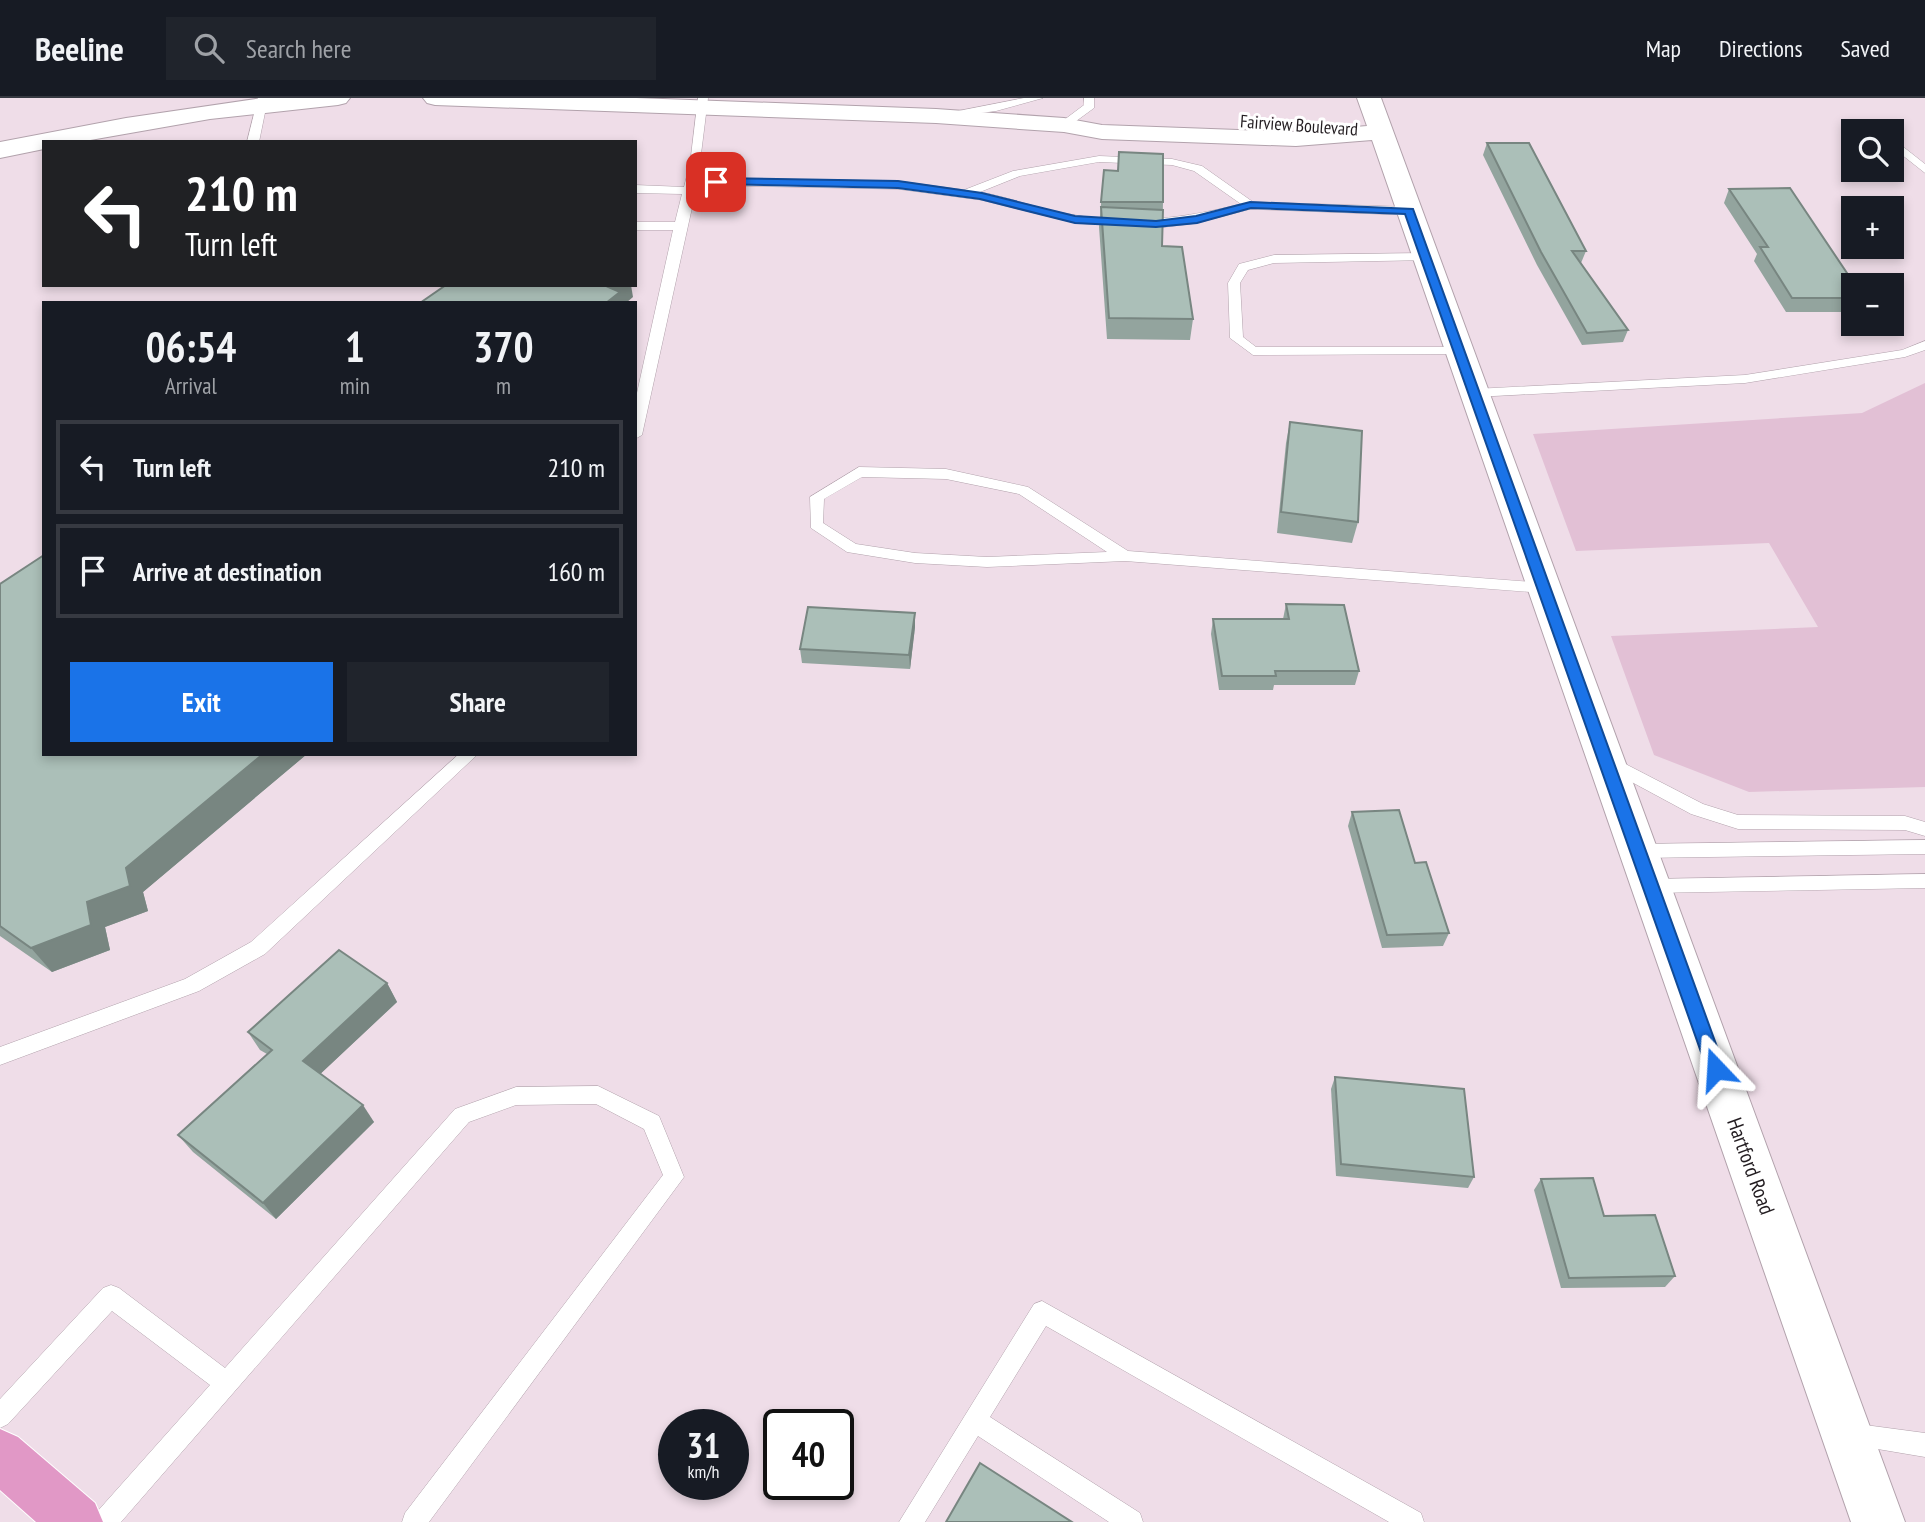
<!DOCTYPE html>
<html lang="en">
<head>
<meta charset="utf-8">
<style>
  body { margin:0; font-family:"PT Sans Narrow",sans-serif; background:#20242c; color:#f1f3f6; height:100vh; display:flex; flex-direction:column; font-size:26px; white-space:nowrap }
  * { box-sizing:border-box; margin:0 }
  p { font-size:23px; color:#9ea1a6 }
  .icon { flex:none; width:38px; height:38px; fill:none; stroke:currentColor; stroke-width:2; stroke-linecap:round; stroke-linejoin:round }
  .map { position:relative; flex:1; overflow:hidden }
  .details { position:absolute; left:42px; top:203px; width:595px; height:455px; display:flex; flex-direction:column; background:#171b24; border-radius:0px; box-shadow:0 4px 10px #0003 }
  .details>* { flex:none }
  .banner { position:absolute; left:42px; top:42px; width:595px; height:147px; border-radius:0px; box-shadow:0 4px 10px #0003; background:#202124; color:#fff; overflow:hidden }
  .controls { position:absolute; left:1841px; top:21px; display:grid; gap:14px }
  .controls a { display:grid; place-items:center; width:63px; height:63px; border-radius:0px; background:#171b24; box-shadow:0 4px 10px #0003; font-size:35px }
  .speed { position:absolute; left:658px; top:1311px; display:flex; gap:14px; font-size:35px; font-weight:700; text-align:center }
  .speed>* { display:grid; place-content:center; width:91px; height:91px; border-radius:50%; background:#171b24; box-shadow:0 4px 10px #0003; line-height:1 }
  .speed small { font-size:18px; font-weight:400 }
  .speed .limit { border:4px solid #111; border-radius:10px; background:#fff; color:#111 }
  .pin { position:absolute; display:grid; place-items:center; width:60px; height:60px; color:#fff; margin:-30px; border-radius:14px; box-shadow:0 4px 10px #0006 }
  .me { position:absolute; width:77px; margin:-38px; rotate:340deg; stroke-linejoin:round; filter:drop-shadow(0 0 5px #0008) }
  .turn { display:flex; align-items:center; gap:24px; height:147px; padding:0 28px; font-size:32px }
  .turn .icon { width:91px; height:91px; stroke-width:2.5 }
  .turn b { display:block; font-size:49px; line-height:60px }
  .eta { display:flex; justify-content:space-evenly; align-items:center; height:119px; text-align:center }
  .eta b { font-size:42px; font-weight:700; line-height:49px }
  .button { display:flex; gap:14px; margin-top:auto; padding:14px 28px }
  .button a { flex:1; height:80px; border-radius:0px; background:#1a73e8; color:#fff; font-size:28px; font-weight:700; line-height:80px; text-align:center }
  .button a+a { background:#20242c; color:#f1f3f6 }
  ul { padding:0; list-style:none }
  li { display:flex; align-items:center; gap:21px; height:94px; margin:0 14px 10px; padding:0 14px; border:4px solid #363941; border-radius:0px }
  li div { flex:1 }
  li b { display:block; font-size:26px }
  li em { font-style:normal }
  header { display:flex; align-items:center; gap:42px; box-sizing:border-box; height:98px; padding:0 35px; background:#171b24; border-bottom:2px solid #363941 }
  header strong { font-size:33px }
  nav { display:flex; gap:38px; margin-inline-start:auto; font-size:24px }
  .search { width:490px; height:63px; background:#20242c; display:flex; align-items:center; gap:18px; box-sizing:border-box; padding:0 24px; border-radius:0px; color:#9ea1a6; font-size:26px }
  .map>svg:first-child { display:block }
  .green { fill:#e2c0d5 }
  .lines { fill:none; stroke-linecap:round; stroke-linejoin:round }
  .lane-casing { stroke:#b2a2ac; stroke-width:1 }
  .secondary-casing { stroke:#b2a2ac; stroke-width:2 }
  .highway-casing { stroke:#fff; stroke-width:2 }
  .lane { fill:#fff; fill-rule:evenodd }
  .secondary { fill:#fff; fill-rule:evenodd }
  .highway { fill:#e198c6; fill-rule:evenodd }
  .wall { fill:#93a49e }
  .shaded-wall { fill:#788681 }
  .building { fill:#abbfb8; stroke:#788681; stroke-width:2 }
  .route { fill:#1a73e8; stroke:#114b97; stroke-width:2 }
  .labels { text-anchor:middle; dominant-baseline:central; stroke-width:6; stroke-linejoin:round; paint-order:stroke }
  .far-street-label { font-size:18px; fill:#231d21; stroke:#fff }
  .street-label { font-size:21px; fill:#231d21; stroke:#fff }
</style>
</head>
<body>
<header>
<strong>Beeline</strong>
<div class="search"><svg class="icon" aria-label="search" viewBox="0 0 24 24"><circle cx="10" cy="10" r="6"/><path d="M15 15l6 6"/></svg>Search here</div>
<nav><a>Map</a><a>Directions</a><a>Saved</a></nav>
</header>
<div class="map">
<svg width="1925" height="1424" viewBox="0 0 1925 1424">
  <rect width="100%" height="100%" fill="#efdde8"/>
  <!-- green -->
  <path class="green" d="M 1925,285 L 1925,689 L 1749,694 L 1654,657 L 1611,538 L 1818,529 L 1769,445 L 1576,453 L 1533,336 L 1862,315 Z"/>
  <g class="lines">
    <!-- lane casing -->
    <g class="lane-casing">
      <g id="lane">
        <path d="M 258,0 L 268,0 L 259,44 L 247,44 Z"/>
        <path d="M 698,0 L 708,0 L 698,80 L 898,83 L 964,92 L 1013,73 L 1099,58 L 1172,61 L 1202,68 L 1253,104 L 1409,109 L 1415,113 L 1409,117 L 1250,111 L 1197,125 L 1156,130 L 1075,125 L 982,102 L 898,91 L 697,87 L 642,337 L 635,341 L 635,304 L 673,132 L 635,132 L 635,124 L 675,124 L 682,96 L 635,95 L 635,87 L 684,89 L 690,66 ZM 1099,64 L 1172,67 L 1194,73 L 1241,106 C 1186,120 1131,127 1074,117 C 1042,112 1011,100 980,94 L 1020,78 Z"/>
        <path d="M 1024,0 L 1043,0 L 996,13 L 949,19 L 943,16 Z"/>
        <path d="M 1084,0 L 1094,0 L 1094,10 L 1068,29 L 1060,29 L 1060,25 L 1084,7 Z"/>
        <path d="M 1892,40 L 1925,66 L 1925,75 L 1892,49 Z"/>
        <path d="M 1426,155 L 1430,156 L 1430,162 L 1274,165 L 1248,172 L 1240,185 L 1243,239 L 1256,249 L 1460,249 L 1467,253 L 1465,256 L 1253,257 L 1230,240 L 1228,185 L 1239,166 L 1274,157 Z"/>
        <path d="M 1925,243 L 1925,252 L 1905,259 L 1745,285 L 1475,299 L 1468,295 L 1475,291 L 1745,277 L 1902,252 Z"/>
        <path d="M 859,369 L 946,371 L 1028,389 L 1128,453 L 1544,485 L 1552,490 L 1544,495 L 1125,463 L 987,469 L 915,465 L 847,454 L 811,430 L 810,399 ZM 862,379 L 946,381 L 1019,396 L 1107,454 L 987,459 L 915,455 L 856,446 L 823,425 L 824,401 Z"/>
        <path d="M 459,656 L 478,656 L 265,856 L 199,893 L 0,967 L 0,949 L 185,881 L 251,844 Z"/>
        <path d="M 1608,657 L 1703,706 L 1738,717 L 1905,718 L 1925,724 L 1925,738 L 1905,732 L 1738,731 L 1691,716 L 1602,668 L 1599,663 Z"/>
        <path d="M 1925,742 L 1925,756 L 1638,760 L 1632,758 L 1629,753 L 1632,748 L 1638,746 Z"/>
        <path d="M 1925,776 L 1925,790 L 1651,795 L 1645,793 L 1642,788 L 1645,783 L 1651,781 Z"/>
        <path d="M 598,988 L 659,1018 L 684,1079 L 429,1424 L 402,1424 L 405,1415 L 663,1077 L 644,1031 L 596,1006 L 516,1007 L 469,1024 L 121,1424 L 93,1424 L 96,1415 L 210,1287 L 112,1213 L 8,1326 L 0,1330 L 0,1301 L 103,1190 L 111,1187 L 119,1190 L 225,1270 L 455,1011 L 516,989 Z"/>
        <path d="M 1042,1203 L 1421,1415 L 1424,1424 L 1389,1424 L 1046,1228 L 990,1319 L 1140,1415 L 1143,1424 L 1109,1424 L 978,1338 L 925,1424 L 899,1424 L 1034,1206 Z"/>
        <path d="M 1850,1325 L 1925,1335 L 1925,1359 L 1842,1345 L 1838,1337 L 1842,1329 Z"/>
      </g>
    </g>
    <!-- secondary casing -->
    <g class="secondary-casing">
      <g id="secondary">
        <path d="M 262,0 L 350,0 L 346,5 L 338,7 L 210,21 L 79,44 L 44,44 L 44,51 L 0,60 L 0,44 L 126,20 Z"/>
        <path d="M 423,0 L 636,0 L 936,11 L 1064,20 L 1102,27 L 1296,34 L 1367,28 L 1357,0 L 1381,0 L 1905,1424 L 1851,1424 L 1372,42 L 1296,48 L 1102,41 L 1064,34 L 936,25 L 435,7 L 427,5 Z"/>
      </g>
    </g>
    <!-- highway casing -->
    <g class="highway-casing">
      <path id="highway" d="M 0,1331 L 18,1339 L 95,1405 L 103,1424 L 36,1424 L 0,1392 Z"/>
    </g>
    <!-- lane -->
    <use href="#lane" class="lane"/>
    <!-- secondary -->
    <use href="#secondary" class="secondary"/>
    <!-- highway -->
    <use href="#highway" class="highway"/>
  </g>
  <!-- wall -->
  <g class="wall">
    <path d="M 1487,45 L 1586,153 L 1581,165 L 1628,232 L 1623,244 L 1582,247 L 1537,167 L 1483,57 Z"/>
    <path d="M 1104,72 L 1163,104 L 1162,148 L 1193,221 L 1190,242 L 1107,241 L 1099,129 Z"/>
    <path d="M 1729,91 L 1853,187 L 1853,214 L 1786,214 L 1754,163 L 1757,156 L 1724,105 Z"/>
    <path d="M 1290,324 L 1358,424 L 1352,445 L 1277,435 L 1286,345 Z"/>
    <path d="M 0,486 L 44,656 L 307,656 L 143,794 L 148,813 L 105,829 L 110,852 L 52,874 L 0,838 Z"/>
    <path d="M 1286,506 L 1359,573 L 1355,587 L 1274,587 L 1273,592 L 1219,592 L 1211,536 L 1213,521 L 1283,521 Z"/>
    <path d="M 915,529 L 910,571 L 802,565 L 800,551 Z"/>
    <path d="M 1352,714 L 1415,765 L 1449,835 L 1443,848 L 1382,850 L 1348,728 Z"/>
    <path d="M 387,885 L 397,904 L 320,976 L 374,1024 L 276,1121 L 193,1054 L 178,1037 L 267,956 L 260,952 L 248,934 Z"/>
    <path d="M 1335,979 L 1474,1079 L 1468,1090 L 1336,1078 L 1331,991 Z"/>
    <path d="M 1541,1081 L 1604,1118 L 1675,1178 L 1665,1189 L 1561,1190 L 1534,1092 Z"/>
  </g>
  <!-- shaded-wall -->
  <g class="shaded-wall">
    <path d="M 610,187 L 631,187 L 633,199 L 626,205 L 606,205 L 608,189 Z"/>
    <path d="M 915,515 L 915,529 L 910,571 L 909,557 Z"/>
    <path d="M 263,656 L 307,656 L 143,794 L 148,813 L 105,829 L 110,852 L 52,874 L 31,850 Z"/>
    <path d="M 387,885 L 397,904 L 315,981 L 303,963 Z"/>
    <path d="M 363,1007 L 374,1024 L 276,1121 L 263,1105 Z"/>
  </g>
  <!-- building -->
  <g class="building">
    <path d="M 1487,45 L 1529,45 L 1586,153 L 1572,153 L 1628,232 L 1587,235 L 1541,154 Z"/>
    <path d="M 1119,54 L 1163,56 L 1163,104 L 1101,104 L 1104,72 L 1118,73 Z"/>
    <path d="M 1790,90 L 1855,187 L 1853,187 L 1853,200 L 1792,200 L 1760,149 L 1768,149 L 1729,91 Z"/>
    <path d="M 1101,109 L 1163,112 L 1162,148 L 1182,149 L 1193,221 L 1109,220 Z"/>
    <path d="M 446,187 L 610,187 L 608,189 L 620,194 L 606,205 L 420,205 Z"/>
    <path d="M 1290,324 L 1362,333 L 1358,424 L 1281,414 Z"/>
    <path d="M 44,457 L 44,656 L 263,656 L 126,770 L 130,788 L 87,804 L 91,827 L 31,850 L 0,828 L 0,486 Z"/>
    <path d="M 1286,506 L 1344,507 L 1359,573 L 1275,573 L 1276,578 L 1222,578 L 1213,521 L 1289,521 Z"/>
    <path d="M 808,509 L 915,515 L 909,557 L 800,551 Z"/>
    <path d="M 1399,712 L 1415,765 L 1426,764 L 1449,835 L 1387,837 L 1352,714 Z"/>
    <path d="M 339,852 L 387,885 L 303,963 L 363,1007 L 263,1105 L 178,1037 L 272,952 L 248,934 Z"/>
    <path d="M 1335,979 L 1464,991 L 1474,1079 L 1341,1066 Z"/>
    <path d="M 1593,1080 L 1604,1118 L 1655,1117 L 1675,1178 L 1569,1180 L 1541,1081 Z"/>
    <path d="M 980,1365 L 1072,1424 L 946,1424 Z"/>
  </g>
  <!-- route -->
  <path class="route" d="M 716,80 L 898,83 L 982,95 L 1075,118 L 1156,123 L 1196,118 L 1250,104 L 1413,111 L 1725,971 L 1722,976 L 1710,976 L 1707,971 L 1405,116 L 1251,110 L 1197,125 L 1156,129 L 1075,125 L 980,101 L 898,90 L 712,86 L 710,84 Z"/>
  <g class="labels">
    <!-- far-street labels -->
    <g class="far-street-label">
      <text transform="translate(1299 27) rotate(4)">Fairview Boulevard</text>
    </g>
    <!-- street labels -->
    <g class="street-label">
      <text transform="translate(1751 1068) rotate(70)">Hartford Road</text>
    </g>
  </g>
</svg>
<div class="controls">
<a><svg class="icon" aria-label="search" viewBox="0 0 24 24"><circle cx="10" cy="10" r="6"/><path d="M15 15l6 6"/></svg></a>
<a>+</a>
<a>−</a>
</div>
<div class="speed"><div>31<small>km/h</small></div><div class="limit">40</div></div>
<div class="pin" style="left:716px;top:84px;background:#d93025"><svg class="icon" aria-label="arrive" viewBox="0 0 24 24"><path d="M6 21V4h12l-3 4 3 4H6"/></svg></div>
<svg class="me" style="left:1716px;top:971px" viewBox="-20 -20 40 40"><path d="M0-17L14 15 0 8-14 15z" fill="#1a73e8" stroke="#fff" stroke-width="4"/></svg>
<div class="banner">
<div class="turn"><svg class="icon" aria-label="left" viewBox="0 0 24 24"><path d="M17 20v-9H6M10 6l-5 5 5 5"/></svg><div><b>210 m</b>Turn left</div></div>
</div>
<section class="details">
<div class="eta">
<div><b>06:54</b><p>Arrival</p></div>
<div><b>1</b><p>min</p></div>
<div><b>370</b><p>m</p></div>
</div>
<ul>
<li><svg class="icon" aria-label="left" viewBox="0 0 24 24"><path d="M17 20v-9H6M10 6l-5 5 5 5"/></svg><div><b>Turn left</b></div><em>210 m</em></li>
<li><svg class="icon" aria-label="arrive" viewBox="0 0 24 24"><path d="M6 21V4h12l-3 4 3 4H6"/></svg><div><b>Arrive at destination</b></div><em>160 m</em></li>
</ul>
<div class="button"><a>Exit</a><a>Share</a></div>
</section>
</div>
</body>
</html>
